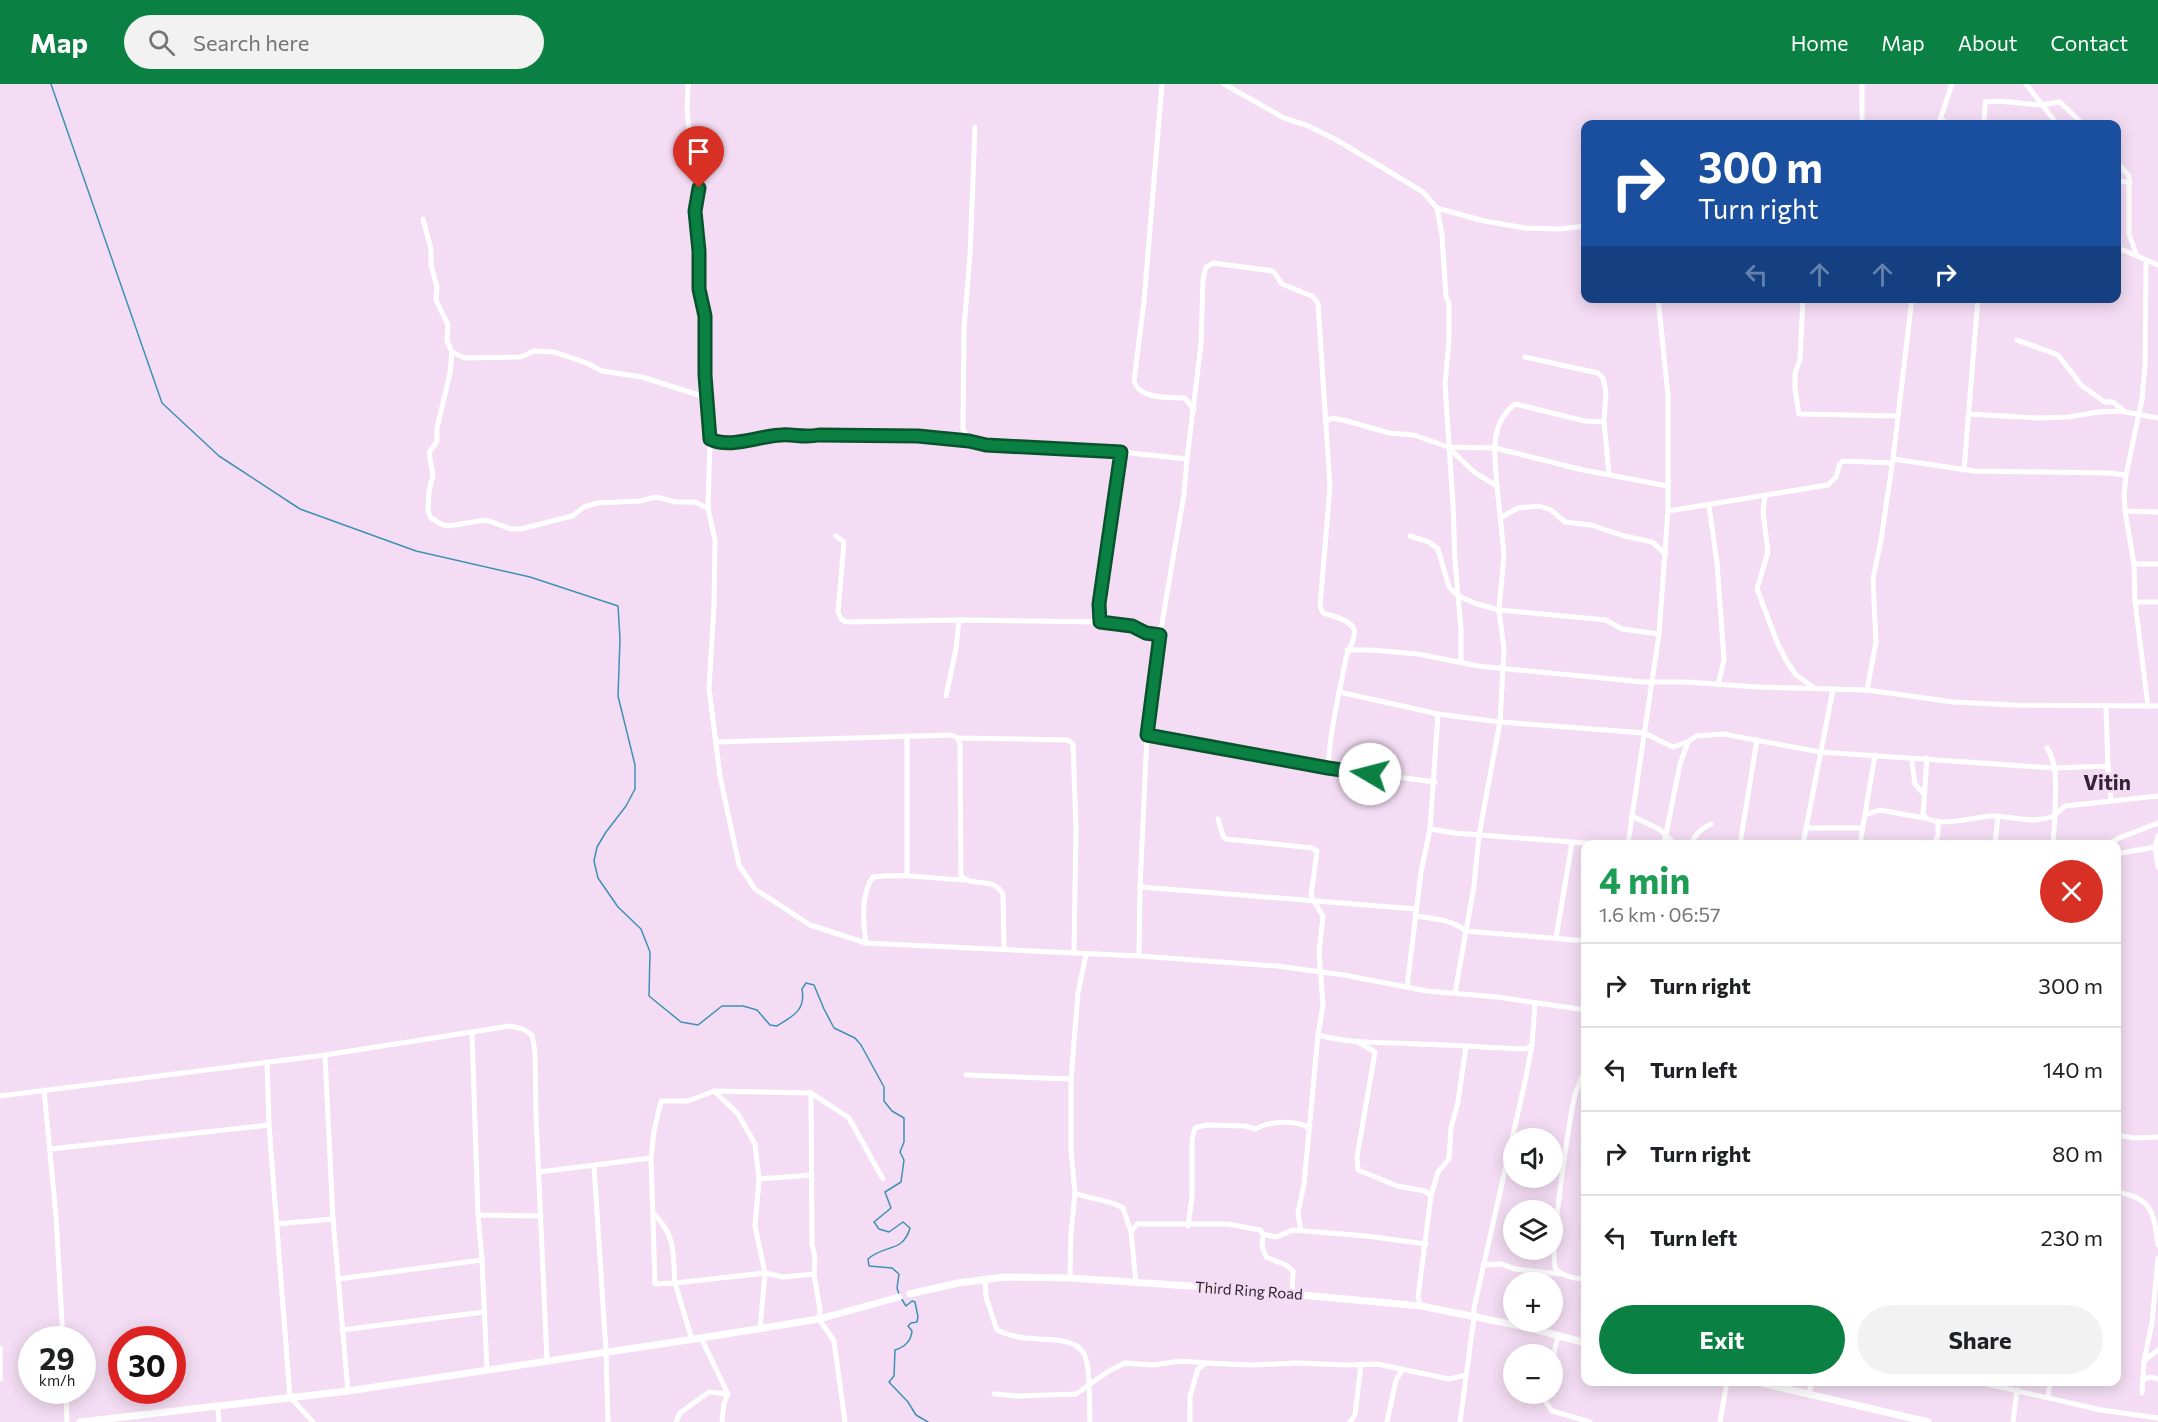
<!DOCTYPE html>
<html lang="en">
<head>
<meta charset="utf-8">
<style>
  body { margin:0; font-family:Commissioner,sans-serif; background:#f2f2f2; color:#202124; height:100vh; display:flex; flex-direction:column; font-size:22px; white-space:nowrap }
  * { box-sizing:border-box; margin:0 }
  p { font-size:20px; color:#757577 }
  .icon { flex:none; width:33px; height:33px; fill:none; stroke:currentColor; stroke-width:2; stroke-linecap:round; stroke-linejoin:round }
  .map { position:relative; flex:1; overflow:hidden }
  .drawer { position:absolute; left:1581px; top:756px; width:540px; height:546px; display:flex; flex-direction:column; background:#fff; border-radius:12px; box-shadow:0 3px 15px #0003 }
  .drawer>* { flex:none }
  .banner { position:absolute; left:1581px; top:36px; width:540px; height:183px; border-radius:12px; box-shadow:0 3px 15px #0003; background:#1a4fa0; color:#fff; overflow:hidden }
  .controls { position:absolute; left:1503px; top:1044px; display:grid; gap:12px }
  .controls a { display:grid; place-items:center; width:60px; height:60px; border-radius:50%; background:#fff; box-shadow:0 3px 15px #0003; font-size:30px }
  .speed { position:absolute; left:18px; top:1242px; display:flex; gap:12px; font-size:30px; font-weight:700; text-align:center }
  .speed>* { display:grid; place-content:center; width:78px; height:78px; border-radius:50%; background:#fff; box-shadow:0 3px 15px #0003; line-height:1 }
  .speed small { font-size:15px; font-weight:400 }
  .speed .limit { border:9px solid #d22; background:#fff; color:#111 }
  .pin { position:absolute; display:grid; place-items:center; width:51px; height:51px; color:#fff; margin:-62px -26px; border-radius:50% 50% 50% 0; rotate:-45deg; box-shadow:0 0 6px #0007 }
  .pin .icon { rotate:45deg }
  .me { position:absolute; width:66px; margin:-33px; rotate:278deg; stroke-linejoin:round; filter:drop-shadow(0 0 4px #0008) }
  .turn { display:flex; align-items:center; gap:21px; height:126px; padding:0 18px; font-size:27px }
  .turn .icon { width:78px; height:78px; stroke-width:2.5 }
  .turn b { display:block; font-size:42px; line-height:51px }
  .lanes { display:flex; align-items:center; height:57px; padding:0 18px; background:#0003; justify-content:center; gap:30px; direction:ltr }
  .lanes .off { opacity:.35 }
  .round { display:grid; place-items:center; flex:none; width:63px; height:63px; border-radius:32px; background:#f2f2f2 }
  .overview { display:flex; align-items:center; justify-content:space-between; height:102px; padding:0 18px }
  h1 { font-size:36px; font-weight:700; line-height:45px; color:#1e9e55 }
  .button { display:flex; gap:12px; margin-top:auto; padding:12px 18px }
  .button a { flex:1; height:69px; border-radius:36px; background:#0b8043; color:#fff; font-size:24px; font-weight:700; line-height:69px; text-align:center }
  .button a+a { background:#f2f2f2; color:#202124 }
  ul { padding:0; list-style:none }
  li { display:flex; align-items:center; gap:18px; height:84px; padding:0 18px; border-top:2px solid #e0e0e0 }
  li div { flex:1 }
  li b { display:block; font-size:22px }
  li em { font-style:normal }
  header { display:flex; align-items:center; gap:36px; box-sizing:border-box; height:84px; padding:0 30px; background:#0b8043; color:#fff }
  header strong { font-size:28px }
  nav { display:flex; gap:33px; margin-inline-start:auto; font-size:21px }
  .search { width:420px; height:54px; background:#f2f2f2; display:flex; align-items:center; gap:15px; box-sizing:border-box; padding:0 21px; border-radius:33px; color:#757577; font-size:22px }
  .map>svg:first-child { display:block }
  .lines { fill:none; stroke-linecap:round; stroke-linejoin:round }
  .stream { stroke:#3e91b5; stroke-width:1.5 }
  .street { stroke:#fff; stroke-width:5 }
  .secondary { stroke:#fff; stroke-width:7 }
  .route-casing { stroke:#07532c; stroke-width:15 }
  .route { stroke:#0b8043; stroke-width:10 }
  .labels { text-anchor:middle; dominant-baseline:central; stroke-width:5; stroke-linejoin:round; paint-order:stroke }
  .street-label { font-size:15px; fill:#2f262f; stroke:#f4ddf4 }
  .district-label { font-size:21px; font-weight:bold; fill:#342334; stroke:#f4ddf4 }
</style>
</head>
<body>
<header>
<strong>Map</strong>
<div class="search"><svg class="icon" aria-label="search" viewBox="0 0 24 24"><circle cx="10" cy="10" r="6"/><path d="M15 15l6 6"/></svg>Search here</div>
<nav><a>Home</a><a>Map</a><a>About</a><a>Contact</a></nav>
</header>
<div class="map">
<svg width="2158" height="1338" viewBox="0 0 2158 1338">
  <rect width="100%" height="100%" fill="#f4ddf4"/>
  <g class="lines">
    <!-- stream -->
    <g class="stream">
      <path d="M 51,0 L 162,319 L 219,372 L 300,425 L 416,467 L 530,493 L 618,522 L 620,555 L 618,612 L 635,681 L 635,705 L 626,722 L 606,748 L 597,763 L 594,777 L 598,794 L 618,823 L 641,845 L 650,868 L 649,912 L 681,938 L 698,941 L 722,922 L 743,922 L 757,926 L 770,941 L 777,942 C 793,932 806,926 802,905 L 806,899 L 814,901 L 824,925 L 834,944 L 855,954 L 861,961 L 884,1003 L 884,1017 L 892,1027 L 904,1034 L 904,1058 L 900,1068 L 904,1076 L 901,1098 L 885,1108 L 891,1124 L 874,1138 L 879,1145 L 889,1148 L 903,1138 L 910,1144 C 903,1169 885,1160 868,1175 L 869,1182 L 892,1184 L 899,1190 L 897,1204 L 899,1210"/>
      <path d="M 901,1214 L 906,1222 L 912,1217 L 915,1218 L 918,1233 L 917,1238 L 911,1239 L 908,1242 L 912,1247 C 911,1257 905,1263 895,1266 L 894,1292 L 889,1298 L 908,1318 L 916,1331 L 928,1338"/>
    </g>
    <!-- street -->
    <g class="street">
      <path d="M 688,0 L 687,26 L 691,64 L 699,89 L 695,127 L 698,167 L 699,205 L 705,232 L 705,291 L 710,355 L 708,424 L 715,456 L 714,521 L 709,604 L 720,692 L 739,781 L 755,805 L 810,841 L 866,859 L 1139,872 L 1277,882 L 1344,891 L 1427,907 L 1497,913 L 1586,926"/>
      <path d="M 1162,0 L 1144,217 L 1134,297 C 1140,316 1168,313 1185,314 L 1194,326"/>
      <path d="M 1224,0 L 1284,34 L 1306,41 L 1335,55 L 1423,108 L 1437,124 L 1484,137 L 1525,144 L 1559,145 L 1586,142"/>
      <path d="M 1952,0 L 1940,36 L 1953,40"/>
      <path d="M 2026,0 L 2057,40"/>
      <path d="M 1862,40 L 1862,0"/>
      <path d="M 1984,40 L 1985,18 L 2000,17 L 2040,21 L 2060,18 L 2083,40"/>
      <path d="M 2000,40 L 2002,39"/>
      <path d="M 975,43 L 970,171 L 964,244 L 963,345 L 970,357 L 986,361 L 1121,368 L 1187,375 L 1184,410 L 1160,551 L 1147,651 L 1140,803 L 1139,872"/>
      <path d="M 2116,77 L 2129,92 L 2129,150 L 2137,172"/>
      <path d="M 2116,96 L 2130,99"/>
      <path d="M 1437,124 L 1442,151 L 1446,212 L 1449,219 L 1449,257 L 1445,300 L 1453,421 L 1455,476 L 1461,546 L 1461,577"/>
      <path d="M 423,135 L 431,165 L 431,181 L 437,203 L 436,216 L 448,241 L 447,257 L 452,268 L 465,274 L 521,273 L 534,267 L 554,268 L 587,279 L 602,287 L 642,293 L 708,314"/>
      <path d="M 2116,163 L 2158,181"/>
      <path d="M 2146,178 L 2145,282 L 2142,315 L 2126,391 L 2124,410 L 2125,427 L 2134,480 L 2135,518 L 2148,622"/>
      <path d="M 1803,214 L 1800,275 L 1795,290 L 1795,305 L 1799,330 L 1897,332"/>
      <path d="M 2017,256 L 2058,271 L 2082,302 L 2105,318 L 2113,318 L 2123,326"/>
      <path d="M 452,268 L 450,289 L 437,344 L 437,357 L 429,369 L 433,391 L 429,407 L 428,427 L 431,434 L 441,440 L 448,442 L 486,436 L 511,445 L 521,445 L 572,432 L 584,423 L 598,419 L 640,417 L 656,413 L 676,418 L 695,418 L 708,424"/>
      <path d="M 1525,273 L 1598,289 L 1603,294 L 1606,308 L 1604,338 L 1609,390"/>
      <path d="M 1968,330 L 2038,334 L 2069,333 L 2098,328 L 2120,327 L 2158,334"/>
      <path d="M 1325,338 L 1332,334 L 1347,337 L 1389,349 L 1414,351 L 1448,363 L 1495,364 L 1583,386 L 1668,402"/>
      <path d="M 710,355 C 730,365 758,352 781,351 C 795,350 803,354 819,351 L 918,353 L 970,357"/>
      <path d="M 1448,363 L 1474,388 L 1497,402 L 1504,470 L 1499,526 L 1504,565 L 1500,638 L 1479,751 L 1474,802 L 1455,909"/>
      <path d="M 1187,375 L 1201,260 L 1203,195 L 1206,183 L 1213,179 L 1273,187 L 1282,200 L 1312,212 L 1318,219 L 1330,403 L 1320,522 L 1323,529 C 1332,532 1347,535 1353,543 C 1358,551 1348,565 1346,574 C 1339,610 1330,647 1328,684"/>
      <path d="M 1893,375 L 1974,387 L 2107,389 L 2126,391"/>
      <path d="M 1964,386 L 1978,214"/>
      <path d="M 1497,402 C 1495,372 1488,341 1515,320 L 1585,337 L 1604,338"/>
      <path d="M 1765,412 L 1763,428 L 1768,468 L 1757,505 L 1777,558 L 1786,576 L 1796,591 L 1813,603"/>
      <path d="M 1709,422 L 1717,479 L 1724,576 L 1718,601"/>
      <path d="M 1668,427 L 1828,401 L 1836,393 L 1840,379 L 1843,377 L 1892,379"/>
      <path d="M 2125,427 L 2158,428"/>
      <path d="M 1500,434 L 1518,424 L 1539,422 L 1551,426 L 1565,438 L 1591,441 L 1624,452 L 1652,458 L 1666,470"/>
      <path d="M 836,452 L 844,458 L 838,528 L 841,535 L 846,538 L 959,536 L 1100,538 L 1132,542 L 1146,549 L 1160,551"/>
      <path d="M 1410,452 L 1429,458 L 1438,465 L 1449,503 L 1458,512 L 1477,520 L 1499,526 L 1606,536 L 1622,545 L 1659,550"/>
      <path d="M 2134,480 L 2158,480"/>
      <path d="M 2135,518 L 2158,518"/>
      <path d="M 1100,538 L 1099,520 L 1121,368"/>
      <path d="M 1347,566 L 1371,566 L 1418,570 L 1478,582 L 1643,598 L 1686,598 L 1758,603 L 1867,606 L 1953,618 L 2013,621 L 2158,622"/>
      <path d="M 1867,606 L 1876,558 L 1873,495 L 1881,456 L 1893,375 L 1912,214"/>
      <path d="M 1339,608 L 1438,630 L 1500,638 L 1644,649 L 1673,663 L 1688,658"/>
      <path d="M 946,612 L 956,565 L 959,536"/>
      <path d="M 2106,623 L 2108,682 L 2111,716"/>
      <path d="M 1147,651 L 1328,684 L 1435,698"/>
      <path d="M 907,652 L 907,791"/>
      <path d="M 958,654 L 1068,656 L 1073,660 L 1076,744 L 1074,869"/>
      <path d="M 716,658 L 951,651 L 958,654 L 960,660 L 961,792 C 974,804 993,792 1003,810 L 1004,865"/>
      <path d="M 1927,674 L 1923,730 C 1931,746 1975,733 1990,732 C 2013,731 2032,742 2055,731 C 2055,710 2059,682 2047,664"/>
      <path d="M 1912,679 L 1915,700 L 1924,710"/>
      <path d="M 1868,730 L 1880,726 L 1924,734"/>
      <path d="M 1632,732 L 1659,745 L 1675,760"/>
      <path d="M 1218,735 L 1223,752 L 1226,755 L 1312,764 L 1317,767 L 1311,812 L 1323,832 L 1319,868 L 1323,921 L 1318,951 L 1304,1100 L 1298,1129 L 1301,1147"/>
      <path d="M 1806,744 L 1862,744"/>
      <path d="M 1430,745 L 1455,749 L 1598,760"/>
      <path d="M 2158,752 L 2155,763 L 2158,783"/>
      <path d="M 1628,760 L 1659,550 L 1668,427 L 1668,311 L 1658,214"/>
      <path d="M 1664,760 L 1680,680 L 1688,658 L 1696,652 L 1723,650 L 1820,668 L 2054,684 L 2108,682"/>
      <path d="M 1691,760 C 1695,750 1701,745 1711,740"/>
      <path d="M 1740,760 L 1757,656"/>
      <path d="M 1803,760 L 1833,605"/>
      <path d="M 1860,760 L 1875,671"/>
      <path d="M 1934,760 L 1938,752 L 1938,737"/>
      <path d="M 1995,760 L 1998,732"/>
      <path d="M 2053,760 L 2055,731 L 2065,722 L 2158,712"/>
      <path d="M 2109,760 L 2119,754 L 2158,739"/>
      <path d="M 2116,770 L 2155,763"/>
      <path d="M 1140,803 L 1416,825"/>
      <path d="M 1415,832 C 1435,835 1450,835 1466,847 L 1586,857"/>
      <path d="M 1556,854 L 1572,759"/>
      <path d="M 866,859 C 863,839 861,809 873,793 C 904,789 934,795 965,796"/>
      <path d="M 1407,903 L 1421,788 L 1430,745 L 1438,630"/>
      <path d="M 472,948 L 478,1131 L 482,1176 L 487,1285"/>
      <path d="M 1318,951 C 1351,960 1385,958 1419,960 C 1455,961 1491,964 1526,965 L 1532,961"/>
      <path d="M 1358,958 L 1375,968 L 1357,1073 L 1358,1086 L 1397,1102 L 1425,1107 L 1431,1112"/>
      <path d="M 325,971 L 333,1135 L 348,1307"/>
      <path d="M 267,978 L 269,1041 L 290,1313 L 313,1338"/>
      <path d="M 1586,988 L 1583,990 C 1581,997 1577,1004 1575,1011 C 1570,1032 1548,1173 1556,1185 C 1562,1193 1576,1194 1586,1196"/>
      <path d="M 966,991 L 1071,995"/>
      <path d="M 44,1006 L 56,1132 L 63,1256"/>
      <path d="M 714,1007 L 811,1009 L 849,1034 L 883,1095"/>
      <path d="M 811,1009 L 812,1160 L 815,1173 L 814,1190 L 820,1226 L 819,1235 L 834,1257 L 845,1338"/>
      <path d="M 0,1012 L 325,971 L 510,942 L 523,945 L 532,951 L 535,968 L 536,1032 L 547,1277"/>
      <path d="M 2116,1051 L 2134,1054 L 2158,1053"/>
      <path d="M 50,1065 L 269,1041"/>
      <path d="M 651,1074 L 655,1200 L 675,1199 L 692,1256"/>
      <path d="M 594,1082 L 606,1267 L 608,1338"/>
      <path d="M 539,1088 L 651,1074 L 654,1047 L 661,1017 L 688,1017 L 714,1007 L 738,1030 L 755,1060 L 759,1095 L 755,1142 L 765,1189 L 760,1245"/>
      <path d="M 759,1095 L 812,1091"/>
      <path d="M 2116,1108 C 2152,1113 2154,1129 2158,1161"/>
      <path d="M 1075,1109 C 1091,1116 1108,1115 1123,1124 L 1131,1148 L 1136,1199"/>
      <path d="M 654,1130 C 676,1152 673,1170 675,1199 L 765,1189 L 783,1193 L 814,1190"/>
      <path d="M 478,1131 L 541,1132"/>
      <path d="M 277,1140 L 333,1135"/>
      <path d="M 1188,1142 L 1192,1113 L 1192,1056 L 1195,1044 L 1206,1041 L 1245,1042 L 1256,1045 C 1268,1037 1298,1035 1310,1045"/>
      <path d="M 1131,1148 L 1137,1140 L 1228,1140 L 1260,1146 L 1263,1150 L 1262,1162 L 1266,1173 L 1286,1181 L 1293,1187 L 1292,1210"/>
      <path d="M 1263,1150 L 1276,1153 L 1293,1146 L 1366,1152 L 1426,1160"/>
      <path d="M 1483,1181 L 1502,1180 L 1515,1185 L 1559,1190"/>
      <path d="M 1070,1194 L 1071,1149 L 1075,1109 L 1071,1066 L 1071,995 L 1078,909 L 1086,870"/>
      <path d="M 338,1195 L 482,1176"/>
      <path d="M 985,1195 L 986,1213 L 997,1246 C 1011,1253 1023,1254 1039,1255 C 1052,1256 1074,1255 1083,1268 C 1091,1279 1089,1322 1090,1338"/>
      <path d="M 1421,1222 L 1418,1213 L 1431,1112 L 1438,1088 L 1449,1075 L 1451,1044 L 1458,1018 L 1466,962"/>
      <path d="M 342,1246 L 484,1228"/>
      <path d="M 701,1254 L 728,1310 L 724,1319 L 722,1338"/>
      <path d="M 0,1264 L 0,1295"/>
      <path d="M 2144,1277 L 2158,1266"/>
      <path d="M 1552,1278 L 1558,1252"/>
      <path d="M 2143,1295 L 2151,1293 L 2158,1295"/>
      <path d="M 1978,1298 L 2101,1326 L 2158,1334"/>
      <path d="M 66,1306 L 67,1338"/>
      <path d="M 1809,1309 L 1812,1298"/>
      <path d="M 2142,1309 L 2144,1277 L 2152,1239 L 2158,1174"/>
      <path d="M 994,1310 L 1019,1312 L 1076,1310 L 1109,1287 L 1125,1279 L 1152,1281 L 1182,1277 L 1206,1279"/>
      <path d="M 1546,1310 L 1545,1317 L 1552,1327 L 1590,1338"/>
      <path d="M 2048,1313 L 2050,1298"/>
      <path d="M 218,1324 L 219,1338"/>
      <path d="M 676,1338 L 680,1329 L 709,1308 L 728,1310"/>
      <path d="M 1190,1338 L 1190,1312 L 1198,1285 L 1206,1279 L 1252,1281 L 1297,1279 L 1345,1281 L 1377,1280 L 1449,1295 L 1466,1291"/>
      <path d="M 1350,1338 L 1355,1331 L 1361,1280"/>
      <path d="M 1387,1338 L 1396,1296 L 1403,1285"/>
      <path d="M 1460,1338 L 1474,1233 L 1474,1224 L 1526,993 L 1532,961 L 1535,919"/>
      <path d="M 1720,1338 L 1727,1298"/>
      <path d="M 2013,1338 L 2017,1306"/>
    </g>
    <!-- secondary -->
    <g class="secondary">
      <path d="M 910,1210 L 958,1199 L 1004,1193 L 1070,1194 L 1236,1205 L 1421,1222 L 1526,1243 L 1586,1259"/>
      <path d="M 1757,1298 L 1928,1338"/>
      <path d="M 80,1338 L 348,1307 L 701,1254 L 819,1235 L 899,1213"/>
    </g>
  </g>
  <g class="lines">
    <!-- route casing -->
    <g class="route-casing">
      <path id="route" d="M 699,104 L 695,127 L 699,167 L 699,205 L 705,232 L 705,291 L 710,355 C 730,365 758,352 781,351 C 795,350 803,354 819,351 L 918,352 L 969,357 L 986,361 L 1121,368 L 1099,520 L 1100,538 L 1132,542 L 1146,549 L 1160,551 L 1147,651 L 1328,684 L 1370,690"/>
    </g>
    <!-- route -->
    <use href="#route" class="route"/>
  </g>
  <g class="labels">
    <!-- street labels -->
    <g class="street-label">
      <text transform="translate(1249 1206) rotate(4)">Third Ring Road</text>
    </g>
    <!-- district labels -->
    <g class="district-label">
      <text x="2107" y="697">Vitin</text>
    </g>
  </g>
</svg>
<div class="controls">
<a><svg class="icon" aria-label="sound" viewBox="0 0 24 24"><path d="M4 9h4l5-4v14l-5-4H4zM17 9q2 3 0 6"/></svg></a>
<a><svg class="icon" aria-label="layers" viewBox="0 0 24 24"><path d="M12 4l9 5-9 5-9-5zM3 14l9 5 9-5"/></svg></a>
<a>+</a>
<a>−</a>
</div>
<div class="speed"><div>29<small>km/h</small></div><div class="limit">30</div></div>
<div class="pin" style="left:699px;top:104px;background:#d93025"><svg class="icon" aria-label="arrive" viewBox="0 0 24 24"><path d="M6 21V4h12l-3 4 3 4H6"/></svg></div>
<svg class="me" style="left:1370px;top:690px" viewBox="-20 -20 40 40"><circle r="19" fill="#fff"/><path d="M0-13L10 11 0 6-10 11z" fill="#0b8043"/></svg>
<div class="banner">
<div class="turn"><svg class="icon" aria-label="right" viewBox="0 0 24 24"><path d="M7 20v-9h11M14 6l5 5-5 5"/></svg><div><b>300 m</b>Turn right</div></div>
<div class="lanes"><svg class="icon off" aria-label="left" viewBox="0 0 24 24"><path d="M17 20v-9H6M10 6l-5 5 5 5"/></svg><svg class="icon off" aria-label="ahead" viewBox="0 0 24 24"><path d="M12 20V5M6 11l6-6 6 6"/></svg><svg class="icon off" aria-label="ahead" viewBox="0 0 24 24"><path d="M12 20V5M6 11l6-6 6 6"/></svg><svg class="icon" aria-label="right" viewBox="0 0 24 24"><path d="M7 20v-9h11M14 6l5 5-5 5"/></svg></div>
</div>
<section class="drawer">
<div class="overview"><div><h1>4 min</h1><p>1.6 km · 06:57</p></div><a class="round" style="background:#d93025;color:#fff"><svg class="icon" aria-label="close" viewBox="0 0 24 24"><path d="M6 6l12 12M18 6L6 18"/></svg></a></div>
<ul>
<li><svg class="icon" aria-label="right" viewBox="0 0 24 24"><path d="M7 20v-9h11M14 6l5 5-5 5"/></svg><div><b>Turn right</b></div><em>300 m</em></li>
<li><svg class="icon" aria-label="left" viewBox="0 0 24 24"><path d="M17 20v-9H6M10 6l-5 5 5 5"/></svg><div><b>Turn left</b></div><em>140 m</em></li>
<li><svg class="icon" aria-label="right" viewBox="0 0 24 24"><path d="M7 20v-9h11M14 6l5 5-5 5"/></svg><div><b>Turn right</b></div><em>80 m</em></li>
<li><svg class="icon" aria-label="left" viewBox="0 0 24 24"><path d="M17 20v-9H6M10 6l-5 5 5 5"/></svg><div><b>Turn left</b></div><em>230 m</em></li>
</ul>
<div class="button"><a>Exit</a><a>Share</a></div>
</section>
</div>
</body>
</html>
